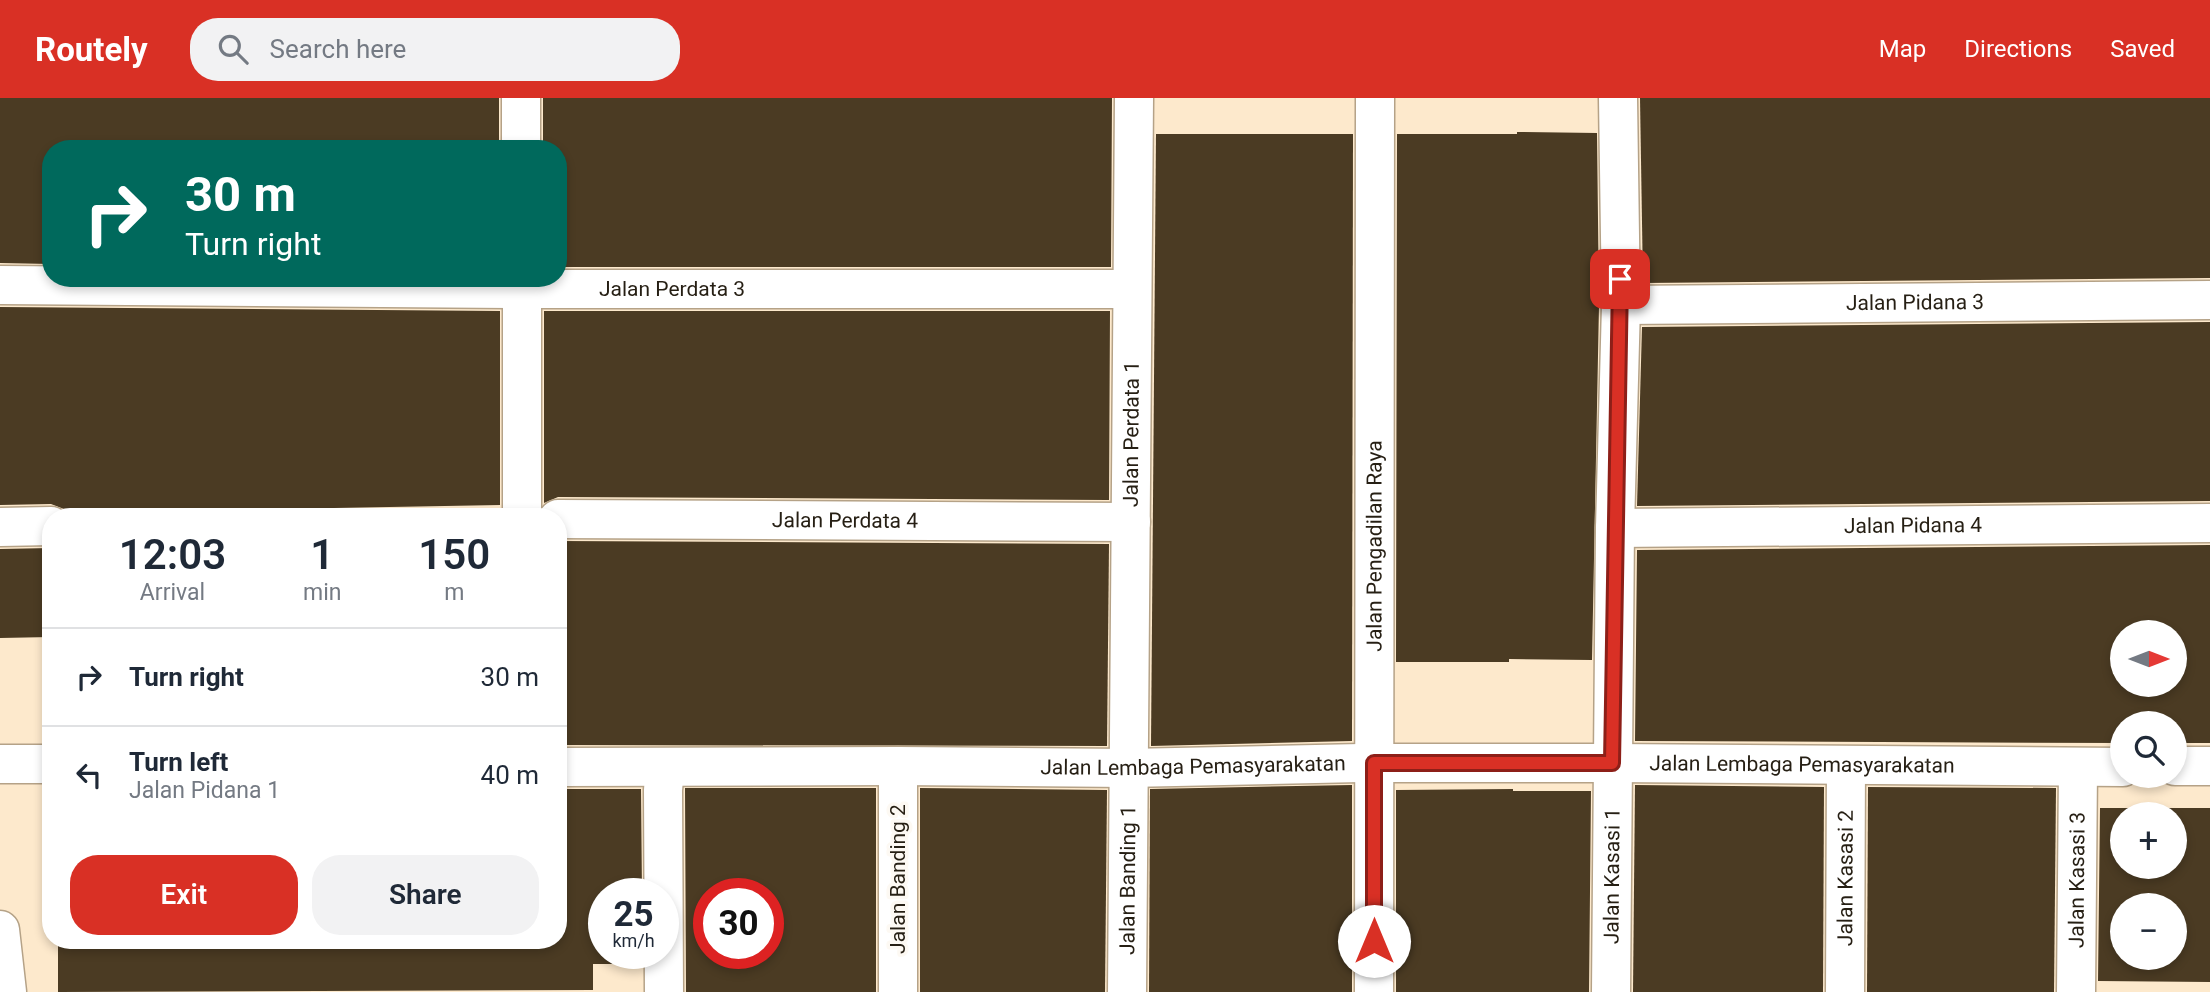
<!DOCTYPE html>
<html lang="en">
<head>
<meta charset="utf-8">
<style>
  body { margin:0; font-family:Roboto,sans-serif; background:#f2f2f3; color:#1f2937; height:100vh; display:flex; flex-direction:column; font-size:26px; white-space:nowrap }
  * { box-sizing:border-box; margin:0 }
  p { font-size:23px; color:#747a83 }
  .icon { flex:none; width:38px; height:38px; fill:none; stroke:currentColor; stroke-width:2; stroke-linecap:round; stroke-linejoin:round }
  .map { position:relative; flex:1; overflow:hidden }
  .side { position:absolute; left:42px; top:410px; width:525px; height:441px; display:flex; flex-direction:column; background:#fff; border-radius:28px; box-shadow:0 4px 10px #0003 }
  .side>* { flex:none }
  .banner { position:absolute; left:42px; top:42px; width:525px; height:147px; border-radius:28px; box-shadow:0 4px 10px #0003; background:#00695c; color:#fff; overflow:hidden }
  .needle { width:46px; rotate:90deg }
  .tools { position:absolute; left:2110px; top:522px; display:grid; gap:14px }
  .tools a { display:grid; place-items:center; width:77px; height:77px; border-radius:50%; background:#fff; box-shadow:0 4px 10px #0003; font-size:35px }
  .speed { position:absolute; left:588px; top:780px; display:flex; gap:14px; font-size:35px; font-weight:700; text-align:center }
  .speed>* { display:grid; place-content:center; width:91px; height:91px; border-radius:50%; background:#fff; box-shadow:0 4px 10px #0003; line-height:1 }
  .speed small { font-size:18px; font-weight:400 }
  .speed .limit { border:10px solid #d22; background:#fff; color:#111 }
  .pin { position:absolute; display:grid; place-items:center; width:60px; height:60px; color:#fff; margin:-30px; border-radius:14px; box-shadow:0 4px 10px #0006 }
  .me { position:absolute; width:77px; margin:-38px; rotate:0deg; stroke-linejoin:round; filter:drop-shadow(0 0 5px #0008) }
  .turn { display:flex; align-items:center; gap:24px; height:147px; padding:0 28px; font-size:32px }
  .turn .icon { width:91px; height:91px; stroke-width:2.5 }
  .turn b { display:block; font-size:49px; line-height:60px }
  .eta { display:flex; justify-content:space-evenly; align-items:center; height:119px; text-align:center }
  .eta b { font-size:42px; font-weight:600; line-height:49px }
  .button { display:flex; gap:14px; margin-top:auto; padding:14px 28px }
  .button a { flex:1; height:80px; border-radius:28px; background:#d93025; color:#fff; font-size:28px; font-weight:600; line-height:80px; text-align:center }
  .button a+a { background:#f2f2f3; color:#1f2937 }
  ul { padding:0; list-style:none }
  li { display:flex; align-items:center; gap:21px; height:98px; padding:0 28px; border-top:2px solid #e0e1e3 }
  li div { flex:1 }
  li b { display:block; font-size:26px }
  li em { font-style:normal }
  header { display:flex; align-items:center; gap:42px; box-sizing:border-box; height:98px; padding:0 35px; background:#d93025; color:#fff }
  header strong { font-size:33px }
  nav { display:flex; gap:38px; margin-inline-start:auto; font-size:24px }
  .search { width:490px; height:63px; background:#f2f2f3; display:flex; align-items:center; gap:18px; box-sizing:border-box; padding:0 24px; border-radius:28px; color:#747a83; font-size:26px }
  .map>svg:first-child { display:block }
  .building { fill:#4b3b23; fill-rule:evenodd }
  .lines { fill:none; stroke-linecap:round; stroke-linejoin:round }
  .street-casing { stroke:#b5a287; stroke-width:41 }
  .street { stroke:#fff; stroke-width:38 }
  .route-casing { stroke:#8d1f18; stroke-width:18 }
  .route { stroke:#d93025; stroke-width:12 }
  .labels { text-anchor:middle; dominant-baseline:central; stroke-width:7; stroke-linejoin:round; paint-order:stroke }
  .street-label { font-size:21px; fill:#261f14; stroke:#fdf9f3 }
</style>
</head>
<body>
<header>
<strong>Routely</strong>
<div class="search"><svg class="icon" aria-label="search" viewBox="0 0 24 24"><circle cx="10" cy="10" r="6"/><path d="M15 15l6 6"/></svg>Search here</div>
<nav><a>Map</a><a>Directions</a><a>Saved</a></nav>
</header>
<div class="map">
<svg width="2210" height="894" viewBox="0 0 2210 894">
  <rect width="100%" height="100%" fill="#fde9cc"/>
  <!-- building -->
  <g class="building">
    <path d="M 0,0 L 499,0 L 499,51 L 51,51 L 50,166 L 0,165 Z"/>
    <path d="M 543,0 L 1112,0 L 1111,169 L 558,169 L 558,51 L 543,51 Z"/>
    <path d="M 1640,0 L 2210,0 L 2210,180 L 1643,185 Z"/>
    <path d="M 1517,34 L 1597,35 L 1599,207 L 1592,562 L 1509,561 L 1509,564 L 1396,564 L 1397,36 L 1517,36 Z"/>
    <path d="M 1156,36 L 1353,36 L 1352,643 L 1151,648 Z"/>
    <path d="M 0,209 L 500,213 L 500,407 L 334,410 L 334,413 L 211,413 L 64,411 L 51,406 L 0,407 Z"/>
    <path d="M 544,213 L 1110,213 L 1109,402 L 558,399 L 544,405 Z"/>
    <path d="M 2210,224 L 2210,403 L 1637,408 L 1642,229 Z"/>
    <path d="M 558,443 L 1109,446 L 1107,648 L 558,647 Z"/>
    <path d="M 2210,447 L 2210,645 L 2175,645 L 2175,625 L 2123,625 L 2123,645 L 1635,643 L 1637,452 ZM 2123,534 L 2175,534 L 2175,586 L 2123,586 Z"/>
    <path d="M 51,450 L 51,539 L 0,540 L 0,451 Z"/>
    <path d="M 1352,687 L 1352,894 L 1149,894 L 1150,691 Z"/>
    <path d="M 1635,687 L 1824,689 L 1823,894 L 1633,894 Z"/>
    <path d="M 1868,689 L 2056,690 L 2054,894 L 1867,894 Z"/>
    <path d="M 685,690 L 876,690 L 876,894 L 686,894 ZM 709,796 L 768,796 L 768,856 L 709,856 Z"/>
    <path d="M 920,690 L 1107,692 L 1105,894 L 920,894 Z"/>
    <path d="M 558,691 L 641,691 L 642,796 L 604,796 L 604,856 L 642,856 L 642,866 L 593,866 L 593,892 L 58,894 L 58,842 L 558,842 Z"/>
    <path d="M 1513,691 L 1513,693 L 1591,693 L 1589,894 L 1396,894 L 1396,692 Z"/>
    <path d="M 2100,710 L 2210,710 L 2210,884 L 2098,883 ZM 2123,716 L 2175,716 L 2175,768 L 2123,768 ZM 2123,807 L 2175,807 L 2175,859 L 2123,859 Z"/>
  </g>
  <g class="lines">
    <!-- street casing -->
    <g class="street-casing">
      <g id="street">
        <path d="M 521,0 L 521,51"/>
        <path d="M 522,180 L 522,418"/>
        <path id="s1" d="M 0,187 L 522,191 L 1132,191"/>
        <path id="s2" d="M 1621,207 L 2210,202"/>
        <path id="s3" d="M 558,421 L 1131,424"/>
        <path d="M 0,429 L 51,428"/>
        <path id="s4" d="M 1615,430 L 2210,425"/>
        <path d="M 0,666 L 51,666"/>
        <path d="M 898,668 L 898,894"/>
        <path d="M 2175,668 L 2210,668"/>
        <path id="s5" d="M 558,669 L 898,668 L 1128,670 L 1361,665 L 1612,665 L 2123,669"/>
        <path d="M 0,832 L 7,894"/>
        <path d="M 664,894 L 663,692 L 665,670"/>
        <path id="s6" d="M 1127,894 L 1134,0"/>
        <path id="s7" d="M 1374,894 L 1375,0"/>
        <path id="s8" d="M 1611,894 L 1615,430 L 1621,207 L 1618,0"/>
        <path id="s9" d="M 1845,894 L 1846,668"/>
        <path id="s10" d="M 2076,894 L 2078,670"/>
      </g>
    </g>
    <!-- street -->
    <use href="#street" class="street"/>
  </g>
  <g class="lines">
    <!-- route casing -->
    <g class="route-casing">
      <path id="route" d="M 1374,843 L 1374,665 L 1612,665 L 1620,181"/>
    </g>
    <!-- route -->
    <use href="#route" class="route"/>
  </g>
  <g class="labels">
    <!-- street labels -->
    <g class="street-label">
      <text stroke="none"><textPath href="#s1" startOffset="672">Jalan Perdata 3</textPath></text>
      <text stroke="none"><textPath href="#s2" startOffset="294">Jalan Pidana 3</textPath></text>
      <text stroke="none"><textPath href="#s6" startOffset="558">Jalan Perdata 1</textPath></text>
      <text stroke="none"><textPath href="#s3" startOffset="287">Jalan Perdata 4</textPath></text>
      <text stroke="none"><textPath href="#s4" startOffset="298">Jalan Pidana 4</textPath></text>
      <text stroke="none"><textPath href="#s7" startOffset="446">Jalan Pengadilan Raya</textPath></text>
      <text stroke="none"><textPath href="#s5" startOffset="635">Jalan Lembaga Pemasyarakatan</textPath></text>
      <text stroke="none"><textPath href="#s5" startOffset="1244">Jalan Lembaga Pemasyarakatan</textPath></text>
      <text stroke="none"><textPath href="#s8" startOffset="116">Jalan Kasasi 1</textPath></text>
      <text transform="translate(898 781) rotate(-90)">Jalan Banding 2</text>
      <text stroke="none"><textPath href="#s9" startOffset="114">Jalan Kasasi 2</textPath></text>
      <text stroke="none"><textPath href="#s6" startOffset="112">Jalan Banding 1</textPath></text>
      <text stroke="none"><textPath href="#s10" startOffset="112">Jalan Kasasi 3</textPath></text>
    </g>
  </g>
</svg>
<div class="tools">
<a><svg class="needle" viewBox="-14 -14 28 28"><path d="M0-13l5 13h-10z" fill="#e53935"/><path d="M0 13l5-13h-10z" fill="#747a83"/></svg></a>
<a><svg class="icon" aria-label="search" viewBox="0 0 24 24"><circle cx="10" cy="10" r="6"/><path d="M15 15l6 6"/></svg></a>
<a>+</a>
<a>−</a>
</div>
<div class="speed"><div>25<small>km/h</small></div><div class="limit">30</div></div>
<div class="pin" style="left:1620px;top:181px;background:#d93025"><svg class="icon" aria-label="arrive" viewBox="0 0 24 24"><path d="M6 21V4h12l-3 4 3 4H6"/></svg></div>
<svg class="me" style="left:1374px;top:843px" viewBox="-20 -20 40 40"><circle r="19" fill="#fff"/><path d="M0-13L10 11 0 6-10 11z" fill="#d93025"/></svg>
<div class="banner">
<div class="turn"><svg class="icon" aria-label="right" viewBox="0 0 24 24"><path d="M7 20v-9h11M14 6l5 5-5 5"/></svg><div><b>30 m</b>Turn right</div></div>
</div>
<section class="side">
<div class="eta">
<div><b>12:03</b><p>Arrival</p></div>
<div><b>1</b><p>min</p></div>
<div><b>150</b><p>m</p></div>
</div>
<ul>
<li><svg class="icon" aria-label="right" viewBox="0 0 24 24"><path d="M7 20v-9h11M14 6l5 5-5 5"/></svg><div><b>Turn right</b></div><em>30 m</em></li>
<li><svg class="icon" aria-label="left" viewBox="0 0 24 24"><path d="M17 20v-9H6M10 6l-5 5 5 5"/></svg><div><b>Turn left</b><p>Jalan Pidana 1</p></div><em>40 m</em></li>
</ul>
<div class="button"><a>Exit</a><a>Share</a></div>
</section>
</div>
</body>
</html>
